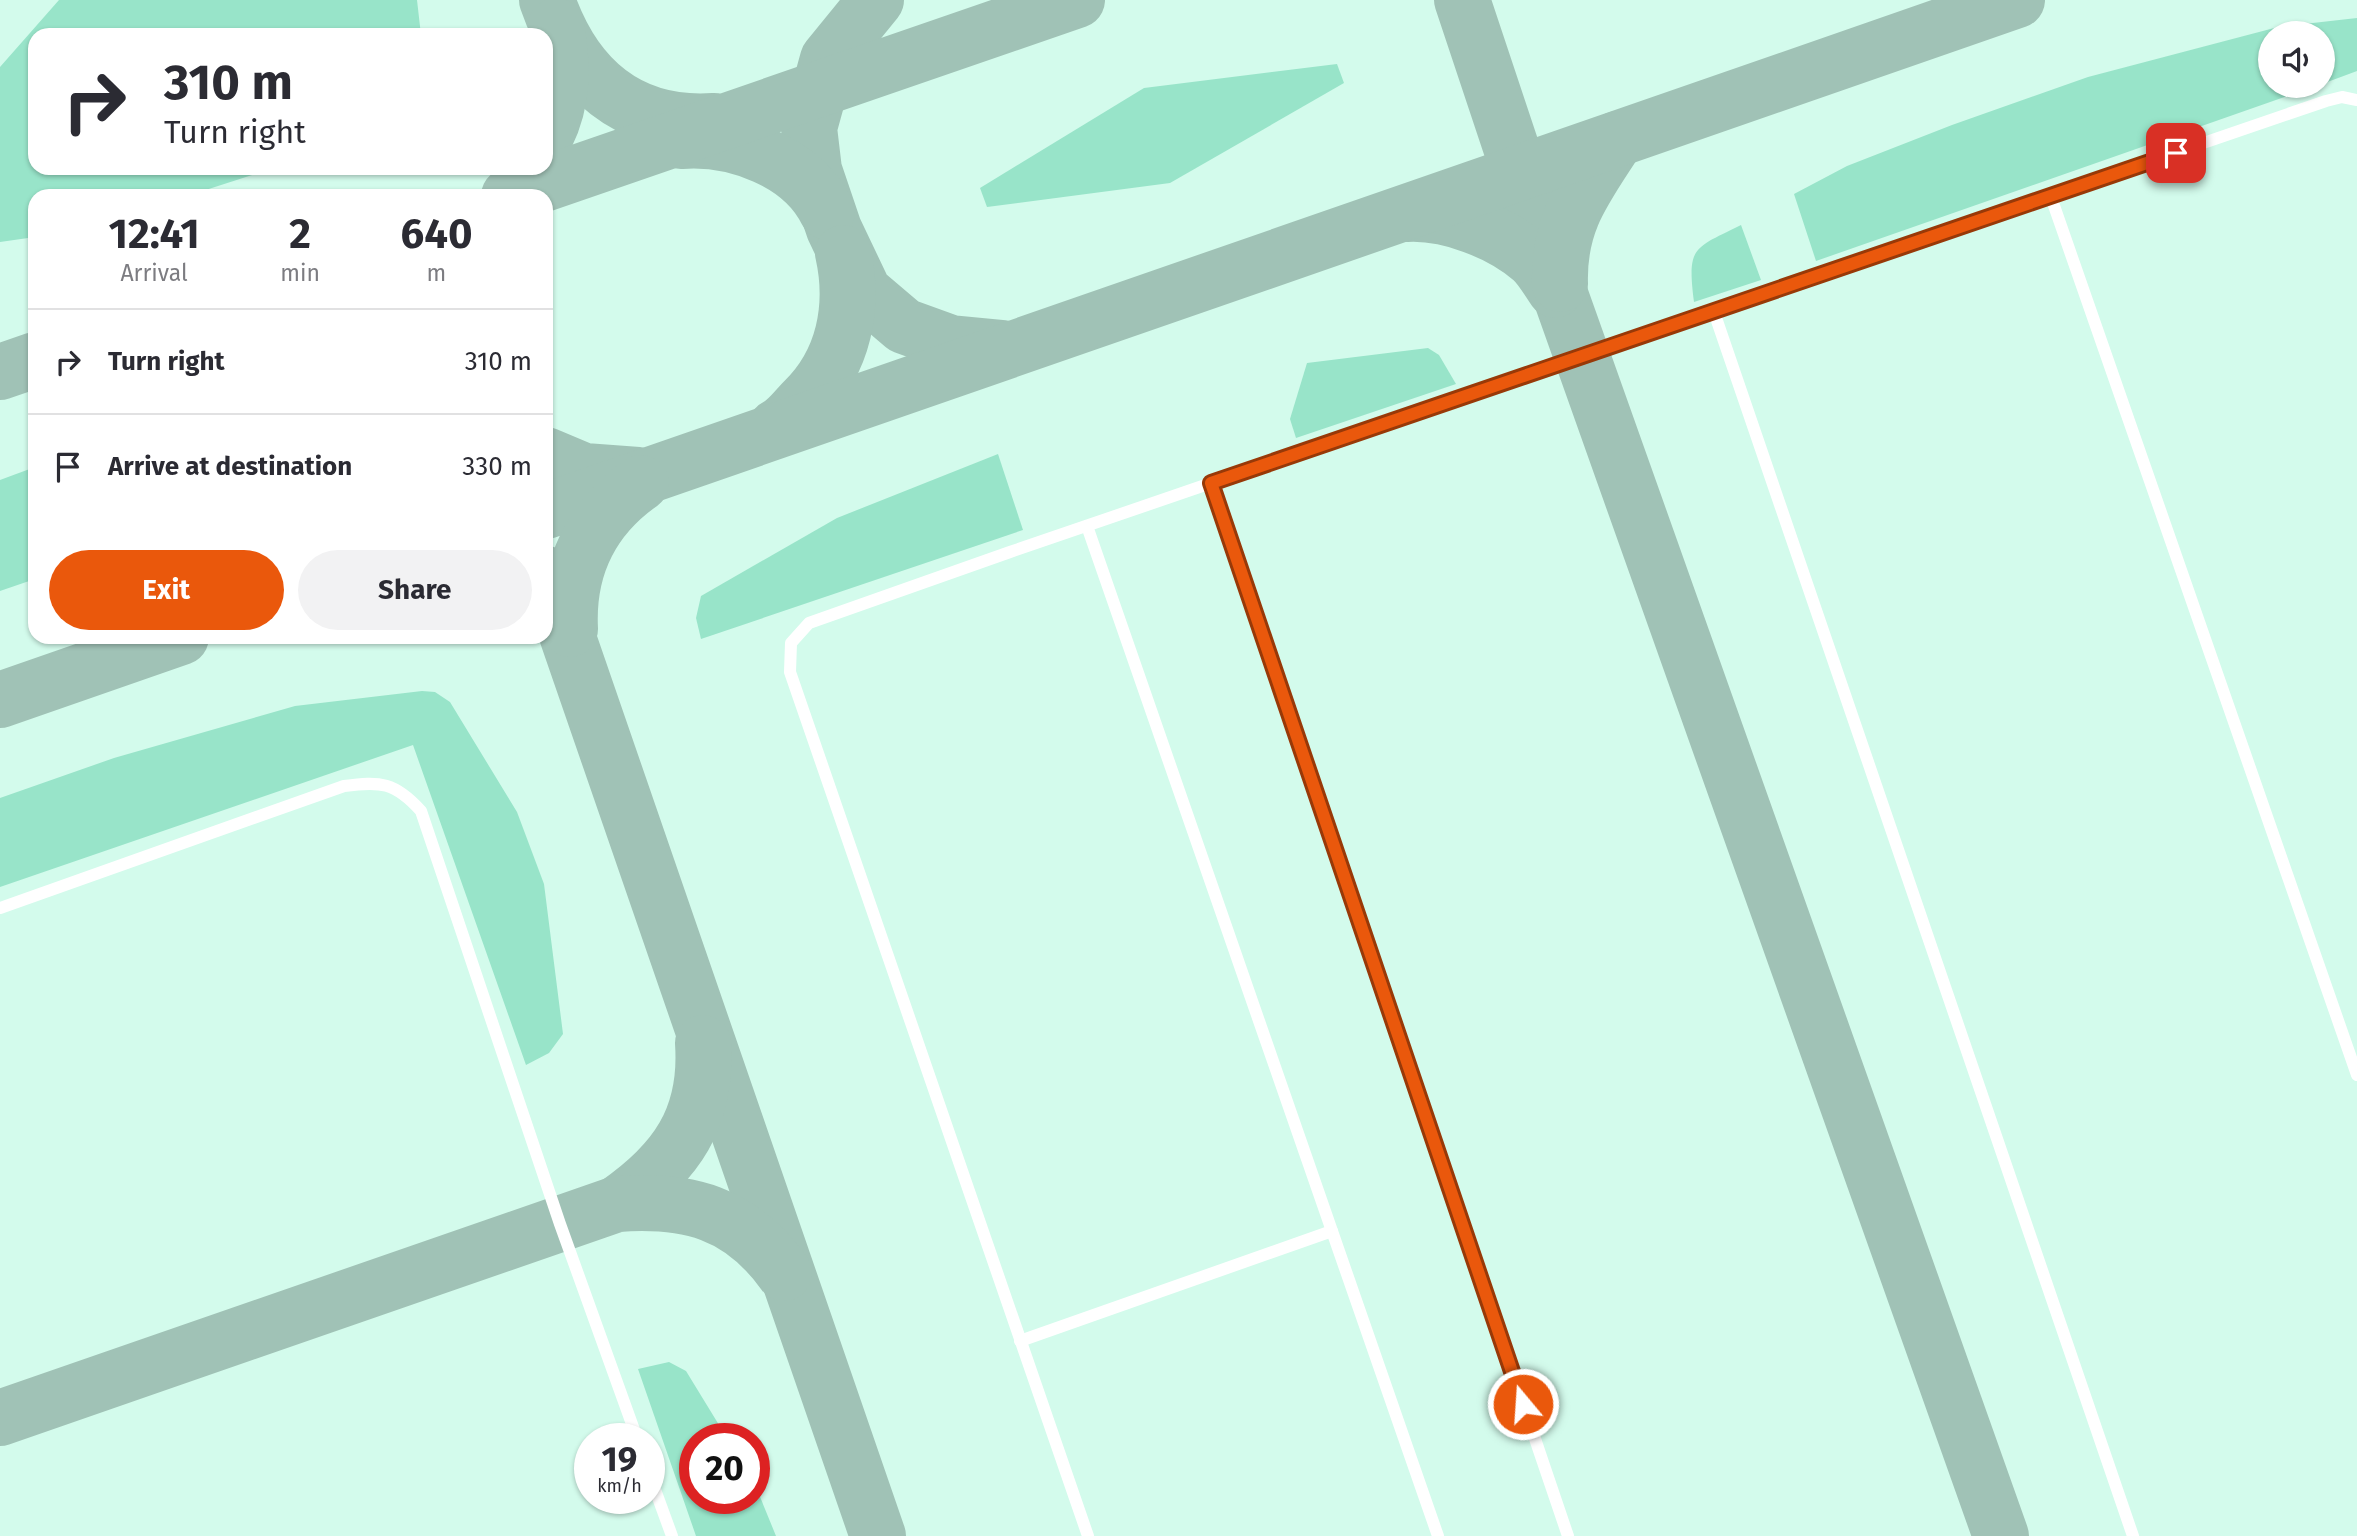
<!DOCTYPE html>
<html lang="en">
<head>
<meta charset="utf-8">
<style>
  body { margin:0; font-family:"Fira Sans",sans-serif; background:#f2f2f3; color:#2b2b33; height:100vh; display:flex; flex-direction:column; font-size:26px; white-space:nowrap }
  * { box-sizing:border-box; margin:0 }
  p { font-size:23px; color:#7c7c81 }
  .icon { flex:none; width:38px; height:38px; fill:none; stroke:currentColor; stroke-width:2; stroke-linecap:round; stroke-linejoin:round }
  .map { position:relative; flex:1; overflow:hidden }
  .drawer { position:absolute; left:28px; top:189px; width:525px; height:455px; display:flex; flex-direction:column; background:#fff; border-radius:21px; box-shadow:0 2px 5px #0004 }
  .drawer>* { flex:none }
  .banner { position:absolute; left:28px; top:28px; width:525px; height:147px; border-radius:21px; box-shadow:0 2px 5px #0004; background:#fff; color:#2b2b33; overflow:hidden }
  .buttons { position:absolute; left:2258px; top:21px; display:grid; gap:14px }
  .buttons a { display:grid; place-items:center; width:77px; height:77px; border-radius:50%; background:#fff; box-shadow:0 2px 5px #0004; font-size:35px }
  .speed { position:absolute; left:574px; top:1423px; display:flex; gap:14px; font-size:35px; font-weight:700; text-align:center }
  .speed>* { display:grid; place-content:center; width:91px; height:91px; border-radius:50%; background:#fff; box-shadow:0 2px 5px #0004; line-height:1 }
  .speed small { font-size:18px; font-weight:400 }
  .speed .limit { border:10px solid #d22; background:#fff; color:#111 }
  .pin { position:absolute; display:grid; place-items:center; width:60px; height:60px; color:#fff; margin:-30px; border-radius:14px; box-shadow:0 4px 10px #0006 }
  .me { position:absolute; width:77px; margin:-38px; rotate:342deg; stroke-linejoin:round; filter:drop-shadow(0 0 5px #0008) }
  .turn { display:flex; align-items:center; gap:24px; height:147px; padding:0 21px; font-size:32px }
  .turn .icon { width:91px; height:91px; stroke-width:2.5 }
  .turn b { display:block; font-size:49px; line-height:60px }
  .eta { display:flex; justify-content:space-evenly; align-items:center; height:119px; text-align:center }
  .eta b { font-size:42px; font-weight:700; line-height:49px }
  .button { display:flex; gap:14px; margin-top:auto; padding:14px 21px }
  .button a { flex:1; height:80px; border-radius:42px; background:#ea580c; color:#fff; font-size:28px; font-weight:700; line-height:80px; text-align:center }
  .button a+a { background:#f2f2f3; color:#2b2b33 }
  ul { padding:0; list-style:none }
  li { display:flex; align-items:center; gap:21px; height:105px; padding:0 21px; border-top:2px solid #e1e1e2 }
  li div { flex:1 }
  li b { display:block; font-size:26px }
  li em { font-style:normal }
  .map>svg:first-child { display:block }
  .green { fill:#98e4c9 }
  .lines { fill:none; stroke-linecap:round; stroke-linejoin:round }
  .taxiway { stroke:#a0c2b6; stroke-width:56 }
  .service { stroke:#fff; stroke-width:12 }
  .route-casing { stroke:#983908; stroke-width:18 }
  .route { stroke:#ea580c; stroke-width:12 }
</style>
</head>
<body>
<div class="map">
<svg width="2357" height="1536" viewBox="0 0 2357 1536">
  <rect width="100%" height="100%" fill="#d3fbec"/>
  <!-- green -->
  <g class="green">
    <path d="M 59,0 L 417,0 L 421,35 L 35,35 L 35,168 L 274,168 L 187,196 L 35,196 L 35,237 L 0,242 L 0,67 Z"/>
    <path d="M 2357,18 L 2357,71 L 2322,84 L 2322,33 L 2270,33 L 2270,86 L 2316,86 L 1816,261 L 1794,194 L 1847,166 L 1952,125 L 2088,77 L 2278,27 Z"/>
    <path d="M 1337,64 L 1344,83 L 1170,183 L 987,207 L 980,188 L 1144,88 Z"/>
    <path d="M 1741,225 L 1761,280 L 1694,302 C 1687,246 1693,249 1741,225 Z"/>
    <path d="M 1428,348 L 1439,355 L 1456,384 L 1296,438 L 1290,419 L 1307,363 Z"/>
    <path d="M 998,454 L 1023,530 L 701,639 L 696,618 L 701,596 L 837,518 Z"/>
    <path d="M 35,467 L 35,579 L 0,591 L 0,480 Z"/>
    <path d="M 422,691 L 435,692 L 450,702 L 517,812 L 544,884 L 563,1034 L 549,1053 L 526,1065 L 413,745 L 0,887 L 0,798 L 114,758 L 295,706 Z"/>
    <path d="M 669,1362 L 686,1371 L 727,1438 L 695,1438 L 695,1498 L 754,1498 L 754,1482 L 776,1536 L 696,1536 L 638,1369 Z"/>
  </g>
  <g class="lines">
    <!-- taxiway -->
    <g class="taxiway">
      <path d="M 547,0 C 574,78 627,127 714,121"/>
      <path d="M 876,0 L 828,59 L 809,128 L 814,170 L 834,229 L 864,292 L 904,326 L 951,343 L 1003,348"/>
      <path d="M 1462,0 L 1561,297 L 2001,1536"/>
      <path d="M 546,136 C 564,100 563,64 556,26"/>
      <path d="M 681,141 C 734,137 802,161 827,212"/>
      <path d="M 509,196 L 1077,0"/>
      <path d="M 1407,214 C 1449,212 1500,232 1532,259 C 1541,267 1548,280 1555,290"/>
      <path d="M 1560,284 C 1558,221 1585,189 1617,139"/>
      <path d="M 0,372 L 35,360"/>
      <path d="M 776,427 C 788,421 795,410 804,401 C 844,362 855,307 843,253"/>
      <path d="M 546,455 L 584,471 L 638,475"/>
      <path d="M 546,511 L 2017,0"/>
      <path d="M 546,574 L 878,1536"/>
      <path d="M 570,629 C 567,569 591,518 641,483"/>
      <path d="M 0,700 L 181,637"/>
      <path d="M 617,1204 C 676,1163 708,1118 703,1043"/>
      <path d="M 0,1418 L 617,1204 C 688,1199 740,1212 784,1273"/>
    </g>
    <!-- service -->
    <g class="service">
      <path d="M 2051,197 L 2357,1075"/>
      <path d="M 1714,312 L 2133,1536"/>
      <path d="M 1211,483 L 1568,1536"/>
      <path d="M 1087,526 L 1438,1536"/>
      <path d="M 0,908 L 344,786 C 380,781 395,782 421,811 L 560,1224 L 637,1438"/>
      <path d="M 1020,1341 L 1332,1231"/>
      <path d="M 649,1473 L 672,1536"/>
      <path d="M 1088,1536 L 790,672 L 791,643 L 809,623 L 1010,552 L 2326,101 L 2342,97 L 2357,100"/>
    </g>
  </g>
  <g class="lines">
    <!-- route casing -->
    <g class="route-casing">
      <path id="route" d="M 1523,1404 L 1211,483 L 2176,153"/>
    </g>
    <!-- route -->
    <use href="#route" class="route"/>
  </g>
</svg>
<div class="buttons">
<a><svg class="icon" aria-label="sound" viewBox="0 0 24 24"><path d="M4 9h4l5-4v14l-5-4H4zM17 9q2 3 0 6"/></svg></a>
</div>
<div class="speed"><div>19<small>km/h</small></div><div class="limit">20</div></div>
<div class="pin" style="left:2176px;top:153px;background:#d93025"><svg class="icon" aria-label="arrive" viewBox="0 0 24 24"><path d="M6 21V4h12l-3 4 3 4H6"/></svg></div>
<svg class="me" style="left:1523px;top:1404px" viewBox="-20 -20 40 40"><circle r="17" fill="#ea580c" stroke="#fff" stroke-width="3"/><path d="M0-11L8 9 0 5-8 9z" fill="#fff"/></svg>
<div class="banner">
<div class="turn"><svg class="icon" aria-label="right" viewBox="0 0 24 24"><path d="M7 20v-9h11M14 6l5 5-5 5"/></svg><div><b>310 m</b>Turn right</div></div>
</div>
<section class="drawer">
<div class="eta">
<div><b>12:41</b><p>Arrival</p></div>
<div><b>2</b><p>min</p></div>
<div><b>640</b><p>m</p></div>
</div>
<ul>
<li><svg class="icon" aria-label="right" viewBox="0 0 24 24"><path d="M7 20v-9h11M14 6l5 5-5 5"/></svg><div><b>Turn right</b></div><em>310 m</em></li>
<li><svg class="icon" aria-label="arrive" viewBox="0 0 24 24"><path d="M6 21V4h12l-3 4 3 4H6"/></svg><div><b>Arrive at destination</b></div><em>330 m</em></li>
</ul>
<div class="button"><a>Exit</a><a>Share</a></div>
</section>
</div>
</body>
</html>
